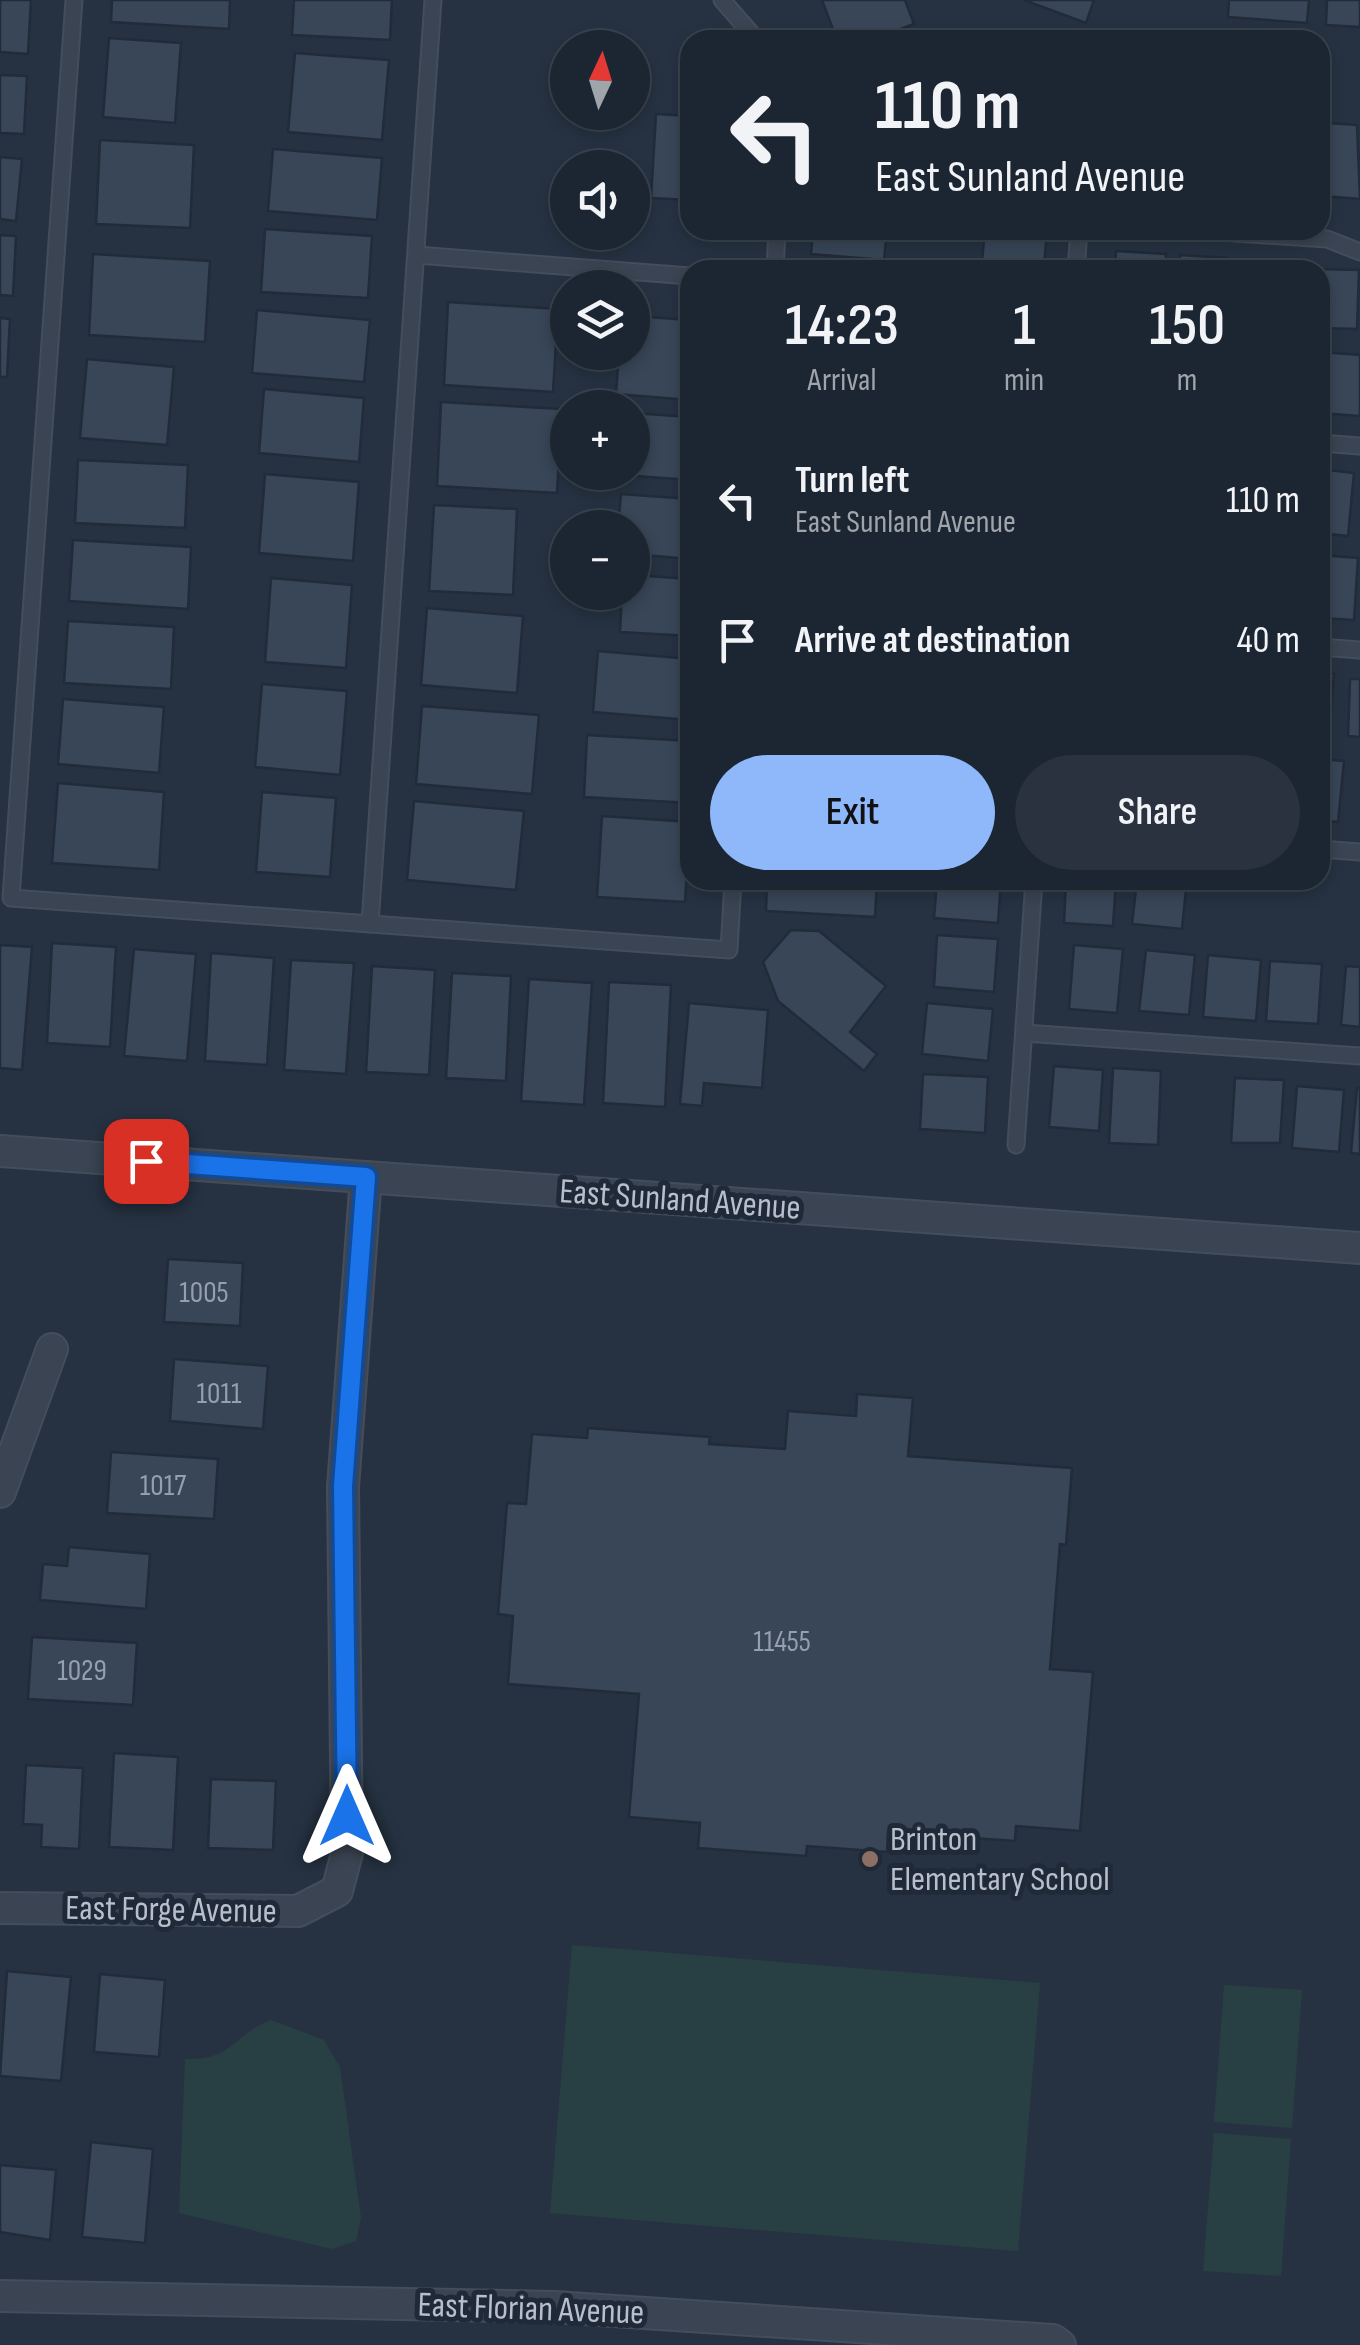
<!DOCTYPE html>
<html lang="en">
<head>
<meta charset="utf-8">
<style>
  body { margin:0; font-family:"Sofia Sans Condensed",sans-serif; background:#29323e; color:#f1f3f6; height:100vh; display:flex; flex-direction:column; font-size:38px; white-space:nowrap }
  * { box-sizing:border-box; margin:0 }
  p { font-size:32px; color:#a0a5ac }
  .icon { flex:none; width:55px; height:55px; fill:none; stroke:currentColor; stroke-width:2; stroke-linecap:round; stroke-linejoin:round }
  .map { position:relative; flex:1; overflow:hidden }
  .side { position:absolute; left:680px; top:260px; width:650px; height:630px; display:flex; flex-direction:column; background:#1c2632; border-radius:30px; box-shadow:0 5px 15px #0003,0 0 0 2px #3a434d }
  .side>* { flex:none }
  .guide { position:absolute; left:680px; top:30px; width:650px; height:210px; border-radius:30px; box-shadow:0 5px 15px #0003,0 0 0 2px #3a434d; background:#1c2632; color:#f1f3f6; overflow:hidden }
  .needle { width:65px; rotate:4deg }
  .buttons { position:absolute; left:550px; top:30px; display:grid; gap:20px }
  .buttons a { display:grid; place-items:center; width:100px; height:100px; border-radius:50%; background:#1c2632; box-shadow:0 5px 15px #0003,0 0 0 2px #3a434d; font-size:50px }
  .pin { position:absolute; display:grid; place-items:center; width:85px; height:85px; color:#fff; margin:-42px; border-radius:20px; box-shadow:0 5px 15px #0006 }
  .me { position:absolute; width:110px; margin:-55px; rotate:0deg; stroke-linejoin:round; filter:drop-shadow(0 0 8px #0008) }
  .turn { display:flex; align-items:center; gap:35px; height:210px; padding:0 30px; font-size:45px }
  .turn .icon { width:130px; height:130px; stroke-width:2.5 }
  .turn b { display:block; font-size:70px; line-height:85px }
  .eta { display:flex; justify-content:space-evenly; align-items:center; height:170px; text-align:center }
  .eta b { font-size:60px; font-weight:600; line-height:70px }
  .action { display:flex; gap:20px; margin-top:auto; padding:20px 30px }
  .action a { flex:1; height:115px; border-radius:60px; background:#8eb8fa; color:#111; font-size:40px; font-weight:600; line-height:115px; text-align:center }
  .action a+a { background:#29323e; color:#f1f3f6 }
  ul { padding:0; list-style:none }
  li { display:flex; align-items:center; gap:30px; height:140px; padding:0 30px }
  li div { flex:1 }
  li b { display:block; font-size:38px }
  li em { font-style:normal }
  .map>svg:first-child { display:block }
  .green { fill:#284043 }
  .building { fill:#384658; stroke:#212b39; stroke-width:2.5 }
  .lines { fill:none; stroke-linecap:round; stroke-linejoin:round }
  .service-casing { stroke:#444d5b; stroke-width:19 }
  .minor-casing { stroke:#444d5b; stroke-width:34 }
  .service { stroke:#3a4452; stroke-width:15 }
  .minor { stroke:#3a4452; stroke-width:30 }
  .route-casing { stroke:#114b97; stroke-width:25 }
  .route { stroke:#1a73e8; stroke-width:18 }
  .education-dot { fill:#8d6e63; stroke:#1f2937; stroke-width:4 }
  .labels { text-anchor:middle; dominant-baseline:central; stroke-width:10; stroke-linejoin:round; paint-order:stroke }
  .number-label { font-size:30px; fill:#959fad }
  .street-label { font-size:35px; fill:#b7bfcc; stroke:#1f2937 }
  .poi-label { font-size:35px; fill:#b7bfcc; stroke:#1f2937; text-anchor:start }
</style>
</head>
<body>
<div class="map">
<svg width="1360" height="2345" viewBox="0 0 1360 2345">
  <rect width="100%" height="100%" fill="#263242"/>
  <!-- green -->
  <g class="green">
    <path d="M 572,1945 L 1040,1983 L 1018,2251 L 550,2213 Z"/>
    <path d="M 1224,1985 L 1302,1990 L 1292,2128 L 1214,2122 Z"/>
    <path d="M 271,2020 L 324,2040 L 340,2067 L 361,2218 L 356,2241 L 332,2249 L 179,2213 L 185,2059 C 235,2060 230,2036 271,2020 Z"/>
    <path d="M 1214,2133 L 1291,2139 L 1281,2276 L 1203,2271 Z"/>
  </g>
  <!-- building -->
  <g class="building">
    <path d="M 0,0 L 31,0 L 28,54 L 0,52 Z"/>
    <path d="M 112,0 L 230,0 L 229,29 L 111,22 Z"/>
    <path d="M 294,0 L 392,0 L 390,40 L 292,35 Z"/>
    <path d="M 822,0 L 905,0 L 914,24 L 871,40 L 837,40 Z"/>
    <path d="M 1024,0 L 1094,0 L 1086,23 Z"/>
    <path d="M 1229,0 L 1309,0 L 1307,23 L 1228,17 Z"/>
    <path d="M 1327,0 L 1360,0 L 1360,27 L 1326,25 Z"/>
    <path d="M 109,38 L 181,43 L 175,123 L 103,117 Z"/>
    <path d="M 295,53 L 389,60 L 382,140 L 288,132 Z"/>
    <path d="M 0,75 L 27,76 L 24,134 L 0,133 Z"/>
    <path d="M 656,114 L 690,116 L 690,200 L 651,198 Z"/>
    <path d="M 1328,123 L 1357,125 L 1360,199 L 1323,196 Z"/>
    <path d="M 100,140 L 194,145 L 190,228 L 96,224 Z"/>
    <path d="M 273,149 L 382,158 L 377,220 L 268,211 Z"/>
    <path d="M 0,157 L 22,159 L 16,221 L 0,219 Z"/>
    <path d="M 265,229 L 372,236 L 368,298 L 261,292 Z"/>
    <path d="M 813,230 L 887,230 L 884,260 L 811,254 Z"/>
    <path d="M 985,230 L 1047,230 L 1044,267 L 982,261 Z"/>
    <path d="M 0,235 L 16,236 L 13,296 L 0,295 Z"/>
    <path d="M 1116,251 L 1166,254 L 1165,270 L 1115,270 Z"/>
    <path d="M 93,254 L 210,261 L 205,342 L 89,335 Z"/>
    <path d="M 1180,255 L 1228,258 L 1227,270 L 1179,270 Z"/>
    <path d="M 1246,260 L 1295,262 L 1295,270 L 1246,270 Z"/>
    <path d="M 1312,269 L 1359,270 L 1357,329 L 1320,328 L 1320,270 Z"/>
    <path d="M 448,302 L 558,309 L 553,392 L 444,385 Z"/>
    <path d="M 257,310 L 370,320 L 364,382 L 252,373 Z"/>
    <path d="M 632,316 L 690,320 L 690,400 L 616,394 L 619,352 L 632,352 Z"/>
    <path d="M 0,318 L 10,319 L 7,377 L 0,377 Z"/>
    <path d="M 1320,352 L 1360,355 L 1360,416 L 1320,413 Z"/>
    <path d="M 87,359 L 174,367 L 167,445 L 80,438 Z"/>
    <path d="M 264,389 L 364,398 L 359,462 L 259,453 Z"/>
    <path d="M 441,402 L 562,409 L 557,493 L 437,486 Z"/>
    <path d="M 632,413 L 690,417 L 690,480 L 609,474 L 632,472 Z"/>
    <path d="M 78,460 L 188,465 L 185,528 L 75,523 Z"/>
    <path d="M 1320,469 L 1354,473 L 1348,536 L 1320,533 Z"/>
    <path d="M 265,474 L 359,482 L 353,561 L 259,553 Z"/>
    <path d="M 621,494 L 690,499 L 690,559 L 632,554 L 632,528 L 618,528 Z"/>
    <path d="M 434,505 L 517,509 L 513,595 L 429,591 Z"/>
    <path d="M 73,540 L 191,547 L 188,609 L 69,601 Z"/>
    <path d="M 1320,555 L 1358,558 L 1354,620 L 1320,618 Z"/>
    <path d="M 632,575 L 690,579 L 690,636 L 620,632 L 622,592 L 632,592 Z"/>
    <path d="M 271,578 L 352,585 L 346,668 L 265,662 Z"/>
    <path d="M 427,608 L 523,616 L 517,693 L 421,685 Z"/>
    <path d="M 68,621 L 174,627 L 171,689 L 64,683 Z"/>
    <path d="M 598,651 L 690,659 L 690,720 L 593,712 Z"/>
    <path d="M 1320,672 L 1334,674 L 1329,733 L 1320,733 Z"/>
    <path d="M 1350,679 L 1360,679 L 1360,737 L 1348,736 Z"/>
    <path d="M 262,684 L 347,691 L 340,775 L 255,767 Z"/>
    <path d="M 63,699 L 164,707 L 159,773 L 58,764 Z"/>
    <path d="M 422,706 L 539,715 L 532,794 L 416,784 Z"/>
    <path d="M 587,735 L 690,741 L 690,803 L 584,797 Z"/>
    <path d="M 1320,759 L 1344,761 L 1338,822 L 1320,820 Z"/>
    <path d="M 58,783 L 164,792 L 159,870 L 52,863 Z"/>
    <path d="M 262,792 L 336,798 L 330,877 L 256,872 Z"/>
    <path d="M 414,801 L 524,811 L 516,890 L 407,880 Z"/>
    <path d="M 602,816 L 690,822 L 685,902 L 597,897 Z"/>
    <path d="M 767,880 L 877,880 L 875,917 L 766,911 Z"/>
    <path d="M 937,880 L 1001,880 L 998,923 L 934,918 Z"/>
    <path d="M 1066,880 L 1116,880 L 1113,926 L 1064,923 Z"/>
    <path d="M 1137,880 L 1187,880 L 1182,929 L 1132,924 Z"/>
    <path d="M 791,930 L 819,931 L 886,986 L 850,1032 L 877,1054 L 864,1071 L 778,1001 L 763,962 Z"/>
    <path d="M 937,935 L 998,939 L 994,992 L 934,987 Z"/>
    <path d="M 52,943 L 116,947 L 110,1047 L 47,1043 Z"/>
    <path d="M 0,945 L 32,947 L 22,1070 L 0,1068 Z"/>
    <path d="M 1074,945 L 1123,949 L 1117,1013 L 1069,1009 Z"/>
    <path d="M 134,949 L 196,954 L 187,1061 L 124,1056 Z"/>
    <path d="M 1146,950 L 1195,955 L 1189,1015 L 1139,1011 Z"/>
    <path d="M 211,953 L 274,958 L 267,1065 L 205,1061 Z"/>
    <path d="M 1208,955 L 1261,960 L 1256,1021 L 1203,1017 Z"/>
    <path d="M 291,960 L 354,963 L 346,1074 L 284,1070 Z"/>
    <path d="M 1270,961 L 1322,964 L 1318,1024 L 1266,1021 Z"/>
    <path d="M 372,966 L 435,970 L 429,1075 L 366,1072 Z"/>
    <path d="M 1346,966 L 1360,967 L 1360,1027 L 1341,1025 Z"/>
    <path d="M 452,973 L 511,976 L 506,1081 L 446,1078 Z"/>
    <path d="M 529,979 L 592,983 L 584,1105 L 521,1101 Z"/>
    <path d="M 609,982 L 671,985 L 665,1107 L 603,1103 Z"/>
    <path d="M 689,1003 L 768,1010 L 762,1088 L 704,1083 L 702,1106 L 680,1104 Z"/>
    <path d="M 927,1003 L 993,1009 L 988,1061 L 922,1054 Z"/>
    <path d="M 1054,1066 L 1103,1070 L 1099,1131 L 1049,1127 Z"/>
    <path d="M 1113,1068 L 1161,1071 L 1158,1145 L 1109,1143 Z"/>
    <path d="M 923,1074 L 988,1077 L 985,1133 L 920,1129 Z"/>
    <path d="M 1235,1078 L 1284,1080 L 1280,1143 L 1231,1143 Z"/>
    <path d="M 1297,1086 L 1344,1090 L 1339,1152 L 1292,1148 Z"/>
    <path d="M 1357,1088 L 1360,1088 L 1360,1154 L 1351,1153 Z"/>
    <path d="M 168,1259 L 243,1263 L 240,1326 L 164,1322 Z"/>
    <path d="M 174,1359 L 268,1366 L 263,1429 L 170,1421 Z"/>
    <path d="M 857,1394 L 913,1398 L 908,1456 L 1072,1468 L 1066,1545 L 1060,1544 L 1050,1669 L 1093,1672 L 1080,1831 L 1016,1826 L 1015,1841 L 888,1832 L 887,1852 L 807,1846 L 806,1856 L 698,1848 L 700,1823 L 629,1817 L 639,1694 L 508,1684 L 513,1616 L 498,1614 L 507,1503 L 526,1504 L 532,1434 L 587,1438 L 588,1428 L 710,1437 L 709,1444 L 785,1449 L 788,1411 L 856,1416 Z"/>
    <path d="M 111,1452 L 218,1459 L 214,1519 L 107,1513 Z"/>
    <path d="M 69,1547 L 150,1554 L 146,1609 L 40,1600 L 43,1564 L 67,1566 Z"/>
    <path d="M 32,1637 L 137,1643 L 133,1705 L 28,1699 Z"/>
    <path d="M 114,1753 L 178,1757 L 173,1850 L 109,1847 Z"/>
    <path d="M 26,1765 L 83,1768 L 79,1849 L 41,1847 L 42,1825 L 23,1824 Z"/>
    <path d="M 211,1779 L 276,1781 L 273,1850 L 208,1848 Z"/>
    <path d="M 7,1971 L 71,1977 L 61,2081 L 0,2076 Z"/>
    <path d="M 100,1974 L 165,1980 L 159,2057 L 94,2052 Z"/>
    <path d="M 91,2142 L 153,2149 L 145,2243 L 82,2237 Z"/>
    <path d="M 0,2165 L 56,2170 L 50,2240 L 0,2232 Z"/>
  </g>
  <g class="lines">
    <!-- service casing -->
    <g class="service-casing">
      <g id="service">
        <path d="M 74,0 L 11,898 L 729,950 L 733,880"/>
        <path d="M 722,0 L 757,40"/>
        <path d="M 1190,230 L 1327,239 L 1360,252"/>
        <path d="M 417,255 L 690,276"/>
        <path d="M 775,270 L 777,230"/>
        <path d="M 1076,270 L 1079,230"/>
        <path d="M 1320,443 L 1360,446"/>
        <path d="M 1320,647 L 1360,650"/>
        <path d="M 1320,849 L 1360,852"/>
        <path d="M 370,924 L 433,0"/>
        <path d="M 1024,1033 L 1360,1056"/>
        <path d="M 1016,1145 L 1034,880"/>
      </g>
    </g>
    <!-- minor casing -->
    <g class="minor-casing">
      <g id="minor">
        <path d="M 0,1151 L 1360,1248"/>
        <path d="M 0,1492 L 52,1349"/>
        <path d="M 0,1908 L 298,1911 L 337,1891 L 347,1853 L 343,1487 L 366,1177"/>
        <path d="M 0,2296 L 554,2307 L 1053,2340 L 1060,2345"/>
      </g>
    </g>
    <!-- service -->
    <use href="#service" class="service"/>
    <!-- minor -->
    <use href="#minor" class="minor"/>
  </g>
  <g class="lines">
    <!-- route casing -->
    <g class="route-casing">
      <path id="route" d="M 146,1161 L 366,1177 L 343,1486 L 347,1816"/>
    </g>
    <!-- route -->
    <use href="#route" class="route"/>
  </g>
  <!-- markers -->
  <circle class="education-dot" cx="870" cy="1859" r="10"/>
  <g class="labels">
    <!-- number labels -->
    <g class="number-label">
      <text x="204" y="1293">1005</text>
      <text x="219" y="1394">1011</text>
      <text x="163" y="1486">1017</text>
      <text x="782" y="1642">11455</text>
      <text x="82" y="1671">1029</text>
    </g>
    <!-- street labels -->
    <g class="street-label">
      <text transform="translate(680 1200) rotate(4)">East Sunland Avenue</text>
      <text transform="translate(171 1910) rotate(1)">East Forge Avenue</text>
      <text transform="translate(531 2309) rotate(2)">East Florian Avenue</text>
    </g>
    <!-- poi labels -->
    <g class="poi-label">
      <text x="890" y="1839">Brinton<tspan x="890" dy="40">Elementary School</tspan></text>
    </g>
  </g>
</svg>
<div class="buttons">
<a><svg class="needle" viewBox="-14 -14 28 28"><path d="M0-13l5 13h-10z" fill="#e53935"/><path d="M0 13l5-13h-10z" fill="#a0a5ac"/></svg></a>
<a><svg class="icon" aria-label="sound" viewBox="0 0 24 24"><path d="M4 9h4l5-4v14l-5-4H4zM17 9q2 3 0 6"/></svg></a>
<a><svg class="icon" aria-label="layers" viewBox="0 0 24 24"><path d="M12 4l9 5-9 5-9-5zM3 14l9 5 9-5"/></svg></a>
<a>+</a>
<a>−</a>
</div>
<div class="pin" style="left:146px;top:1161px;background:#d93025"><svg class="icon" aria-label="arrive" viewBox="0 0 24 24"><path d="M6 21V4h12l-3 4 3 4H6"/></svg></div>
<svg class="me" style="left:347px;top:1816px" viewBox="-20 -20 40 40"><path d="M0-17L14 15 0 8-14 15z" fill="#1a73e8" stroke="#fff" stroke-width="4"/></svg>
<div class="guide">
<div class="turn"><svg class="icon" aria-label="left" viewBox="0 0 24 24"><path d="M17 20v-9H6M10 6l-5 5 5 5"/></svg><div><b>110 m</b>East Sunland Avenue</div></div>
</div>
<section class="side">
<div class="eta">
<div><b>14:23</b><p>Arrival</p></div>
<div><b>1</b><p>min</p></div>
<div><b>150</b><p>m</p></div>
</div>
<ul>
<li><svg class="icon" aria-label="left" viewBox="0 0 24 24"><path d="M17 20v-9H6M10 6l-5 5 5 5"/></svg><div><b>Turn left</b><p>East Sunland Avenue</p></div><em>110 m</em></li>
<li><svg class="icon" aria-label="arrive" viewBox="0 0 24 24"><path d="M6 21V4h12l-3 4 3 4H6"/></svg><div><b>Arrive at destination</b></div><em>40 m</em></li>
</ul>
<div class="action"><a>Exit</a><a>Share</a></div>
</section>
</div>
</body>
</html>
